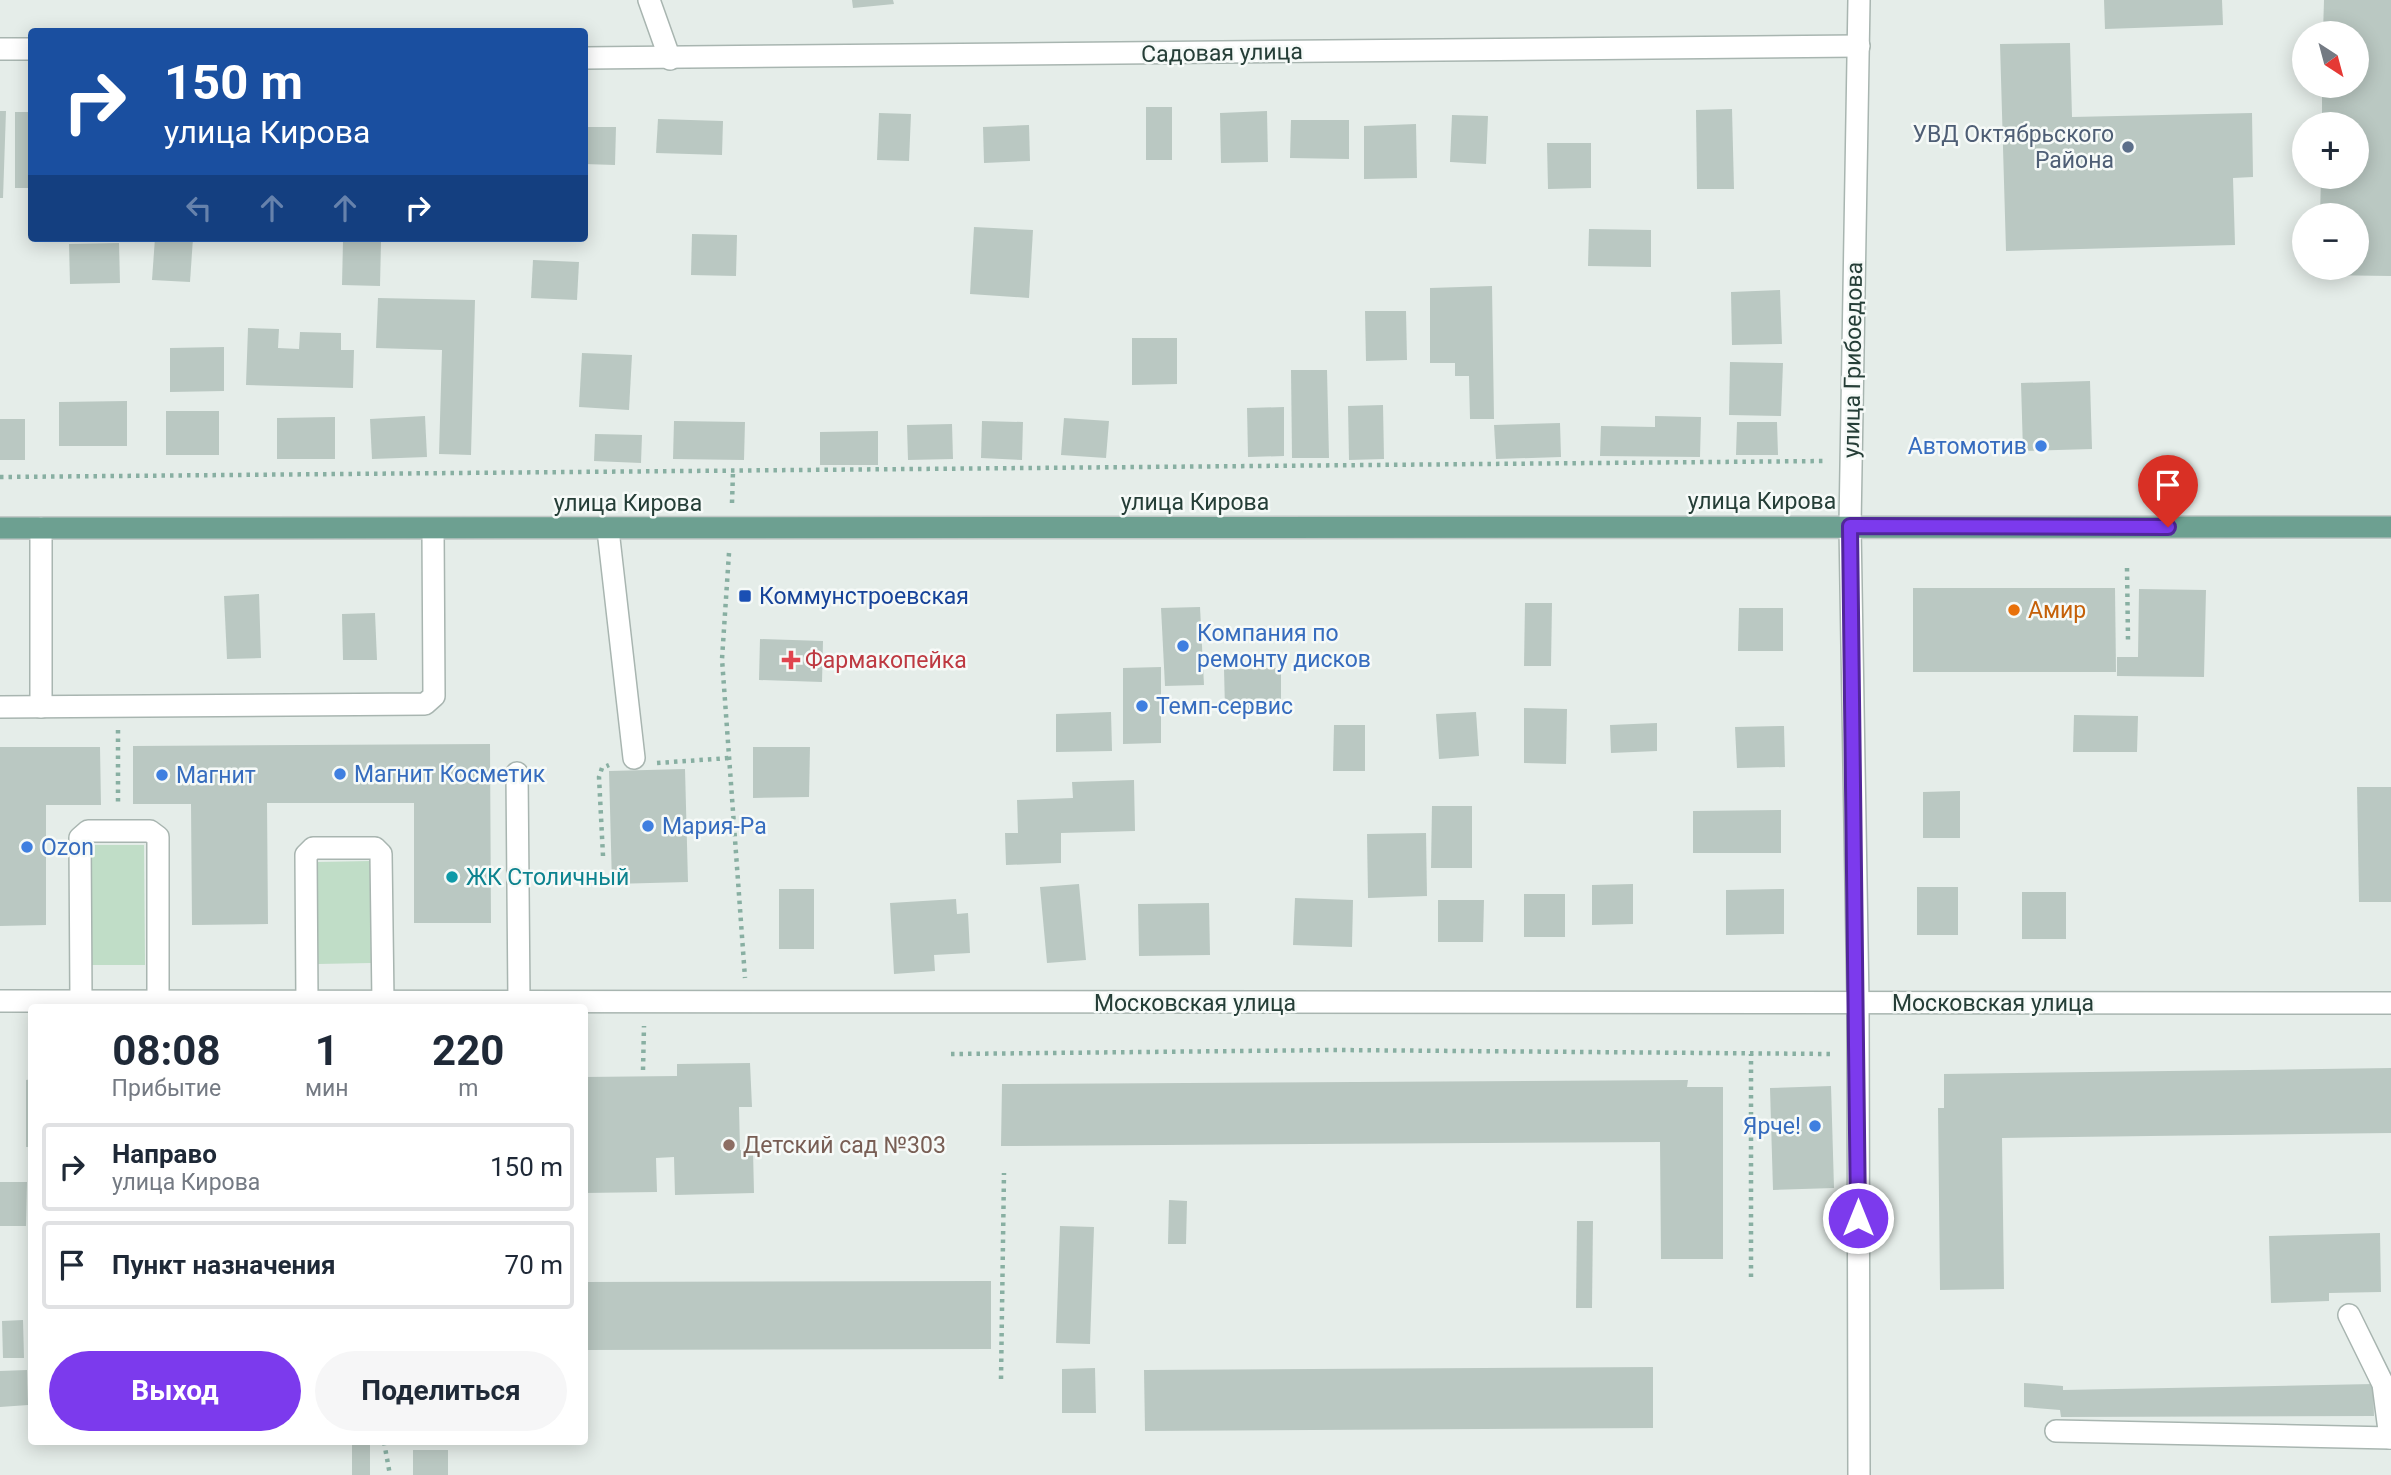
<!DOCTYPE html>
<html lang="ru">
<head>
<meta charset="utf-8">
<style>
  body { margin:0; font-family:Roboto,sans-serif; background:#f6f6f7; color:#1f2937; height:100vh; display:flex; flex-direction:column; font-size:26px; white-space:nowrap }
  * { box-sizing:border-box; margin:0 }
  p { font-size:23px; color:#747a83 }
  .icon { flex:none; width:38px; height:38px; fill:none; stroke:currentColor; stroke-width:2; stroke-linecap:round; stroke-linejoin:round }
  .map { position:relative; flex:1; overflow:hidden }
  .sheet { position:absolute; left:28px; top:1004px; width:560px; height:441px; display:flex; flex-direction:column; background:#fff; border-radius:7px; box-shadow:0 4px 18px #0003 }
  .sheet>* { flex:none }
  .hud { position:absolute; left:28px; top:28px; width:560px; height:214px; border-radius:7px; box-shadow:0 4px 18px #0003; background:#1a4fa0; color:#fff; overflow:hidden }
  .needle { width:46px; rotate:144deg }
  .controls { position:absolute; left:2292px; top:21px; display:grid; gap:14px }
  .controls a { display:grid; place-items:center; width:77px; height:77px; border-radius:50%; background:#fff; box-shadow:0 4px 18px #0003; font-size:35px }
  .pin { position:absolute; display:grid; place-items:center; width:60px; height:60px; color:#fff; margin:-72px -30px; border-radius:50% 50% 50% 0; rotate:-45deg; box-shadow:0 0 7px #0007 }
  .pin .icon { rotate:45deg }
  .me { position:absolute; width:77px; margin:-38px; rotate:0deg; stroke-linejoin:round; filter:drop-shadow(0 0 5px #0008) }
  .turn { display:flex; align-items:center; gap:24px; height:147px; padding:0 21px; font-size:32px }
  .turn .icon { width:91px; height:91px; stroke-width:2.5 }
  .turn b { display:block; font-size:49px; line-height:60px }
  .lanes { display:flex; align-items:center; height:66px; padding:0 21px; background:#0003; justify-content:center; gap:35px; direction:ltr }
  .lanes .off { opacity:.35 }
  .eta { display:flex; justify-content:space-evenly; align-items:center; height:119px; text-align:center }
  .eta b { font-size:42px; font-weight:700; line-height:49px }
  .cta { display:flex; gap:14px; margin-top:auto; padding:14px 21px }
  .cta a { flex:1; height:80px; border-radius:42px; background:#7c3aed; color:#fff; font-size:28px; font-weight:700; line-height:80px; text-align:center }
  .cta a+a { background:#f6f6f7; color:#1f2937 }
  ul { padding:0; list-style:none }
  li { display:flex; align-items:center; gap:21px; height:88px; margin:0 14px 10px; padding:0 7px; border:4px solid #e0e1e3; border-radius:7px }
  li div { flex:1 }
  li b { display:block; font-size:26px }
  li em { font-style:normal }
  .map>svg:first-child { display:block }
  .green { fill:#c0ddc7 }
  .building { fill:#bac8c2 }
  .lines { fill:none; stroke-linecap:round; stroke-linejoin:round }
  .minor-casing { stroke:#a8b5b0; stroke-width:24 }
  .major-casing { stroke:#c2c9c7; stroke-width:24 }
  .path { stroke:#88afa2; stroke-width:4.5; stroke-dasharray:3.5 5; stroke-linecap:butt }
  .minor { stroke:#fff; stroke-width:21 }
  .major { stroke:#6da091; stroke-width:21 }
  .route-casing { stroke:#51269a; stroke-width:18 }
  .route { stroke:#7c3aed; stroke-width:12 }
  .service-dot { fill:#5c6f8a; stroke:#f6faf8; stroke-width:2.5 }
  .shop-dot { fill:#3f7fe0; stroke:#f6faf8; stroke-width:2.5 }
  .transit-dot { fill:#1a4fb4; stroke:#f6faf8; stroke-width:2.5 }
  .food-dot { fill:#e8710a; stroke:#f6faf8; stroke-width:2.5 }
  .health-dot { fill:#e0444e; stroke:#f6faf8; stroke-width:2.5 }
  .culture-dot { fill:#0f9aa8; stroke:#f6faf8; stroke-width:2.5 }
  .education-dot { fill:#8d6e63; stroke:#f6faf8; stroke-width:2.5 }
  .labels { text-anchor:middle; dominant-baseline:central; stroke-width:5; stroke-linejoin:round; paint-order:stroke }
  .street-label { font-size:23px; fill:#253e37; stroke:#f6faf8 }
  .service-label { font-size:23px; fill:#4e5e75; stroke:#f6faf8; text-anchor:end }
  .shop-label { font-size:23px; fill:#366cbe; stroke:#f6faf8; text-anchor:start }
  .transit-label { font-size:23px; fill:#164399; stroke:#f6faf8; text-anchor:start }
  .food-label { font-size:23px; fill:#c56008; stroke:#f6faf8; text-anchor:start }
  .health-label { font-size:23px; fill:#be3a42; stroke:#f6faf8; text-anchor:start }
  .culture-label { font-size:23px; fill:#0d838f; stroke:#f6faf8; text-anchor:start }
  .education-label { font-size:23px; fill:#785e54; stroke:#f6faf8; text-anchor:start }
</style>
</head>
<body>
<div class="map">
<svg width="2391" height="1475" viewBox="0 0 2391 1475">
  <rect width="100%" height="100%" fill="#e5ede9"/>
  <!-- green -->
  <g class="green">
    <path d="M 89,845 L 144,845 L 145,965 L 90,965 Z"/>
    <path d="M 370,861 L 371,963 L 318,964 L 318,862 Z"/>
  </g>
  <!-- building -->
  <g class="building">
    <path d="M 852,0 L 893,0 L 894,4 L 853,8 Z"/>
    <path d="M 2104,0 L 2222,0 L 2223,25 L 2105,29 Z"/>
    <path d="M 2324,0 L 2391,0 L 2391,276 L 2319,275 L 2319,268 L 2357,268 L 2357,215 L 2320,215 L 2321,177 L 2357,177 L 2357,124 L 2322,124 L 2322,86 L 2357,86 L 2357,33 L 2323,33 Z"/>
    <path d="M 2070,43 L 2072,117 L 2252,113 L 2253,177 L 2233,178 L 2235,245 L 2006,251 L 2000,44 Z"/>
    <rect x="1146" y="107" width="26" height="53"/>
    <path d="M 1732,109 L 1734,189 L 1697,189 L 1696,110 Z"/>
    <path d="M 0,111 L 6,111 L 3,198 L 0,198 Z"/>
    <path d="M 1267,111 L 1268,162 L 1221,163 L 1220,113 Z"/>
    <rect x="15" y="112" width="17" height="76"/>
    <path d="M 879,113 L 911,114 L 909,161 L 877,160 Z"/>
    <path d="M 1452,115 L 1488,116 L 1486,164 L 1450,162 Z"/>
    <path d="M 658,119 L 723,121 L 722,155 L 656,153 Z"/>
    <path d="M 1291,120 L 1349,120 L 1349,159 L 1290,158 Z"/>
    <path d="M 1416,124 L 1417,178 L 1364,179 L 1364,126 Z"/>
    <path d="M 1029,125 L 1030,161 L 984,163 L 983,127 Z"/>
    <path d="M 584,127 L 616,127 L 615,165 L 584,164 Z"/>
    <path d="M 1547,143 L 1591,143 L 1591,188 L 1548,189 Z"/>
    <path d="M 974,227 L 1033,230 L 1029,298 L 970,294 Z"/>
    <path d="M 1589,229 L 1651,230 L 1651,267 L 1588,266 Z"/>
    <path d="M 692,234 L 737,235 L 736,276 L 691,275 Z"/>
    <path d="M 155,238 L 193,238 L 190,282 L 152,280 Z"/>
    <path d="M 343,241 L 381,242 L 380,286 L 342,285 Z"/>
    <path d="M 119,243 L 120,283 L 70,284 L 69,244 Z"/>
    <path d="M 533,260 L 579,262 L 577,300 L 531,298 Z"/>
    <path d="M 1492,286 L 1494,419 L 1470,419 L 1469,376 L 1455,376 L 1455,363 L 1430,363 L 1430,288 Z"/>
    <path d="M 1780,290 L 1782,344 L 1732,345 L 1731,292 Z"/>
    <path d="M 378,298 L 475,300 L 471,455 L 439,454 L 442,350 L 376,348 Z"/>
    <path d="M 1365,311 L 1406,311 L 1407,360 L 1366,361 Z"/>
    <path d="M 248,328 L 279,329 L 278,348 L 299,349 L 300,332 L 341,333 L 341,350 L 354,350 L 353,388 L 246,385 Z"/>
    <path d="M 1132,338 L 1177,338 L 1177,384 L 1132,385 Z"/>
    <path d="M 224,347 L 224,391 L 170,392 L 170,348 Z"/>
    <path d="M 582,353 L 632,355 L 629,410 L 579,407 Z"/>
    <path d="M 1730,362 L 1783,363 L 1781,416 L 1729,415 Z"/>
    <path d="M 1291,370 L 1327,370 L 1329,458 L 1292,458 Z"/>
    <path d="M 2090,381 L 2092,449 L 2023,451 L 2021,383 Z"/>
    <path d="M 127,401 L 127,446 L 59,446 L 59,402 Z"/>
    <path d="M 1383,405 L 1384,459 L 1349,460 L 1348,406 Z"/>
    <path d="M 1284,407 L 1284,456 L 1248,457 L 1247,408 Z"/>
    <rect x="166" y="411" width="53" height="44"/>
    <path d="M 425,416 L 427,457 L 372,459 L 370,419 Z"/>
    <path d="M 1655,416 L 1701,417 L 1700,457 L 1600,456 L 1601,426 L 1655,427 Z"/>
    <path d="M 335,417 L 335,459 L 277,459 L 277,418 Z"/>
    <path d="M 1064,418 L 1109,421 L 1106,458 L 1061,455 Z"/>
    <rect x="0" y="419" width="25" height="41"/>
    <path d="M 674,421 L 745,422 L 744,460 L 673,459 Z"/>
    <path d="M 982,421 L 1023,422 L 1022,460 L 981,458 Z"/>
    <path d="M 1737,422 L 1777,422 L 1778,455 L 1736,455 Z"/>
    <path d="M 1560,423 L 1561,457 L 1496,459 L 1494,425 Z"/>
    <path d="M 952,424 L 953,459 L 908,460 L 907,425 Z"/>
    <path d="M 878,431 L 878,465 L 820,465 L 820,432 Z"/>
    <path d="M 595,434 L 642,435 L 641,463 L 594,461 Z"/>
    <path d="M 1913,588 L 2115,588 L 2116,672 L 1913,672 Z"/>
    <path d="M 2139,589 L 2206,590 L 2204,677 L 2117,676 L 2117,657 L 2138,657 Z"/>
    <path d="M 259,594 L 261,658 L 227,659 L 224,596 Z"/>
    <path d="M 1525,603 L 1552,603 L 1551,666 L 1524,666 Z"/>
    <path d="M 1200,607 L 1204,685 L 1165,686 L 1161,608 Z"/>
    <path d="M 1739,608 L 1783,608 L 1783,651 L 1738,651 Z"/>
    <path d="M 375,613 L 377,660 L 343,660 L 342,614 Z"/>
    <path d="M 760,639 L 823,641 L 822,682 L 759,680 Z"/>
    <path d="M 1161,667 L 1161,743 L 1123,744 L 1123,668 Z"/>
    <path d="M 1281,668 L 1281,709 L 1225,709 L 1224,669 Z"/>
    <path d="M 1524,708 L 1567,709 L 1566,764 L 1524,763 Z"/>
    <path d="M 1111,712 L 1112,751 L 1056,752 L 1056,714 Z"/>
    <path d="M 1476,712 L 1479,756 L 1439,759 L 1436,714 Z"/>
    <path d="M 2074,715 L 2138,716 L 2137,752 L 2073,752 Z"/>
    <path d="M 1657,723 L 1657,751 L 1611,753 L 1610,725 Z"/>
    <path d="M 1334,725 L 1365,725 L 1365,771 L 1333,771 Z"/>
    <path d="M 1784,726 L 1785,767 L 1737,768 L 1735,727 Z"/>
    <path d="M 490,744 L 491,923 L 414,923 L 414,803 L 267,803 L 268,924 L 192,925 L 191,804 L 133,804 L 133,746 Z"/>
    <path d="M 0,747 L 100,747 L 101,805 L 46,805 L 46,925 L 0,926 Z"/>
    <path d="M 753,747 L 810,747 L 809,797 L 753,798 Z"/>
    <path d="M 685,769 L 688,882 L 612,884 L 609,771 Z"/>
    <path d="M 1134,780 L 1135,831 L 1061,833 L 1061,863 L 1006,865 L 1005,833 L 1018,833 L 1017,800 L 1073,798 L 1072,782 Z"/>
    <path d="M 2357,787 L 2391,787 L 2391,902 L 2359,902 Z"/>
    <path d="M 1960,791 L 1960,838 L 1923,838 L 1923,792 Z"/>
    <path d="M 1432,806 L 1472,806 L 1472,868 L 1431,868 Z"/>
    <path d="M 1781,810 L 1781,853 L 1693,853 L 1693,811 Z"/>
    <path d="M 1426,833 L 1427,896 L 1368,898 L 1367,834 Z"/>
    <path d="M 1079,884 L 1086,960 L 1047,963 L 1040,887 Z"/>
    <path d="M 1633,884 L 1633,924 L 1592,925 L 1592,885 Z"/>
    <rect x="1917" y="887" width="41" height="48"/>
    <rect x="779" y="889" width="35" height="60"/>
    <path d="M 1784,889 L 1784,934 L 1726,935 L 1726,890 Z"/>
    <rect x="2022" y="892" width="44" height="47"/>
    <rect x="1524" y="894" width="41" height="43"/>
    <path d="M 1295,898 L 1353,900 L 1352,947 L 1293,945 Z"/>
    <path d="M 956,899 L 957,914 L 968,913 L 970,953 L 934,955 L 935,971 L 894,974 L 890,903 Z"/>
    <path d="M 1438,900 L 1484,900 L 1483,942 L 1438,942 Z"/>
    <path d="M 1209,903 L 1210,955 L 1139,956 L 1138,904 Z"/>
    <path d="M 750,1063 L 752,1107 L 739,1107 L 740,1150 L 753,1150 L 754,1193 L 675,1195 L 674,1157 L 656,1158 L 657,1192 L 584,1193 L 584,1077 L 677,1076 L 677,1064 Z"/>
    <path d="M 2391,1068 L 2391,1133 L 2002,1138 L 2004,1289 L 1940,1290 L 1938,1108 L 1944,1108 L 1944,1074 Z"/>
    <path d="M 32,1079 L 32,1147 L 26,1147 L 26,1080 Z"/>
    <path d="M 1688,1080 L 1687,1087 L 1723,1087 L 1723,1259 L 1661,1259 L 1660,1142 L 1001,1146 L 1002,1084 Z"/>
    <path d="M 1831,1086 L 1834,1188 L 1773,1190 L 1770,1088 Z"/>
    <path d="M 0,1182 L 27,1182 L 26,1226 L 0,1226 Z"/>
    <path d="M 1169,1200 L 1187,1201 L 1186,1244 L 1168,1244 Z"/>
    <path d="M 1577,1221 L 1593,1221 L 1592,1308 L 1576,1308 Z"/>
    <path d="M 1060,1226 L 1094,1227 L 1090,1344 L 1056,1343 Z"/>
    <path d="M 2380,1233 L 2381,1292 L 2329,1293 L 2329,1301 L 2271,1303 L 2269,1236 Z"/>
    <path d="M 991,1281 L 991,1349 L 584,1350 L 584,1282 Z"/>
    <path d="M 23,1320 L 24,1358 L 3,1358 L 2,1321 Z"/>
    <path d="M 1653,1367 L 1653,1428 L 1145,1431 L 1144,1370 Z"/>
    <path d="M 1095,1368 L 1096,1413 L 1062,1413 L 1062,1369 Z"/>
    <path d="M 27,1370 L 28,1405 L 0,1407 L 0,1371 Z"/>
    <path d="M 2024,1383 L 2063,1386 L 2063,1390 L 2373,1384 L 2374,1416 L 2061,1417 L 2060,1410 L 2024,1407 Z"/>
    <rect x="352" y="1442" width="18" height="33"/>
    <rect x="413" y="1450" width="35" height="25"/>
  </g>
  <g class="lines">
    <!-- minor casing -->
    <g class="minor-casing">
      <g id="minor">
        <path d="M 649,0 L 670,59"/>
        <path d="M 1859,0 L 1850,526 L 1858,1003 L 1859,1475"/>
        <path d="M 0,49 L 32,49"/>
        <path d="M 584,58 L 1859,46"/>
        <path d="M 41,528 L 41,707"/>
        <path d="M 608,530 L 634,758"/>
        <path d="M 0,707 L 425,704 L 434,696 L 433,529"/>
        <path d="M 517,773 L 519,1002"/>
        <path d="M 0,1001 L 2391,1003"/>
        <path d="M 81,1001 L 80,838 L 88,831 L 150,831 L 158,837 L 158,1001"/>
        <path d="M 307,1002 L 306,855 L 313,848 L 375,848 L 381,854 L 383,1002"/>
        <path d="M 2349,1315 L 2383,1384 L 2390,1438"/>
        <path d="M 2056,1431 L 2391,1438"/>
      </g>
    </g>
    <!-- major casing -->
    <g class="major-casing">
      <path id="major" d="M 0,528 L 2391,527"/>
    </g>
    <!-- path -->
    <g class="path">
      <path d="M 0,477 L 1826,461"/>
      <path d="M 732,503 L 733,472"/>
      <path d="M 729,553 L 722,659 L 745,978"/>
      <path d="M 2127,568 L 2128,640"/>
      <path d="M 118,730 L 118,806"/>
      <path d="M 657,763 L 729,758"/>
      <path d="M 603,856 L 599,777 L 602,768 L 609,765"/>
      <path d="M 951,1054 L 1336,1050 L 1833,1054"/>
      <path d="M 643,1070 L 644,1026"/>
      <path d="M 1751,1277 L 1751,1054"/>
      <path d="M 1001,1379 L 1004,1173"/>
      <path d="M 384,1442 L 390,1475"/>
    </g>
    <!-- minor -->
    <use href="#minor" class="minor"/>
    <!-- major -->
    <use href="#major" class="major"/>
  </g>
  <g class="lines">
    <!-- route casing -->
    <g class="route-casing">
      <path id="route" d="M 1858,1218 L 1850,526 L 2168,527"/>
    </g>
    <!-- route -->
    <use href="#route" class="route"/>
  </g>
  <!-- markers -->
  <circle class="service-dot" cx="2128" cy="147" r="7"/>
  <g class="shop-dot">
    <circle cx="2041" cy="446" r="7"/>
    <circle cx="1183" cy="646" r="7"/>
    <circle cx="1142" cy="706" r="7"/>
    <circle cx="340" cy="774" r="7"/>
    <circle cx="162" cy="775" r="7"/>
    <circle cx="648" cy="826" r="7"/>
    <circle cx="27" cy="847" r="7"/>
    <circle cx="1815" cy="1126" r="7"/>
  </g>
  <rect class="transit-dot" x="738" y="589" width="14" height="14" rx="3.5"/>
  <circle class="food-dot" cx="2014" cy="610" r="7"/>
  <path class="health-dot" d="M787.5 649.5h7v7h7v7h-7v7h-7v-7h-7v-7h7z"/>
  <circle class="culture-dot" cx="452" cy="877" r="7"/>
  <circle class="education-dot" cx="729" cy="1145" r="7"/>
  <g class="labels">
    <!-- street labels -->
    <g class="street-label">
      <text transform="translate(1222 53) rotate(-1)">Садовая улица</text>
      <text transform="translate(1853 360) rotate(-89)">улица Грибоедова</text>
      <text x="1762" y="501">улица Кирова</text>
      <text x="1195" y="502">улица Кирова</text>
      <text x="628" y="503">улица Кирова</text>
      <text x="1195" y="1003">Московская улица</text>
      <text x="1993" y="1003">Московская улица</text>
    </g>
    <!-- service labels -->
    <g class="service-label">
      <text x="2114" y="134">УВД Октябрьского<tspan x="2114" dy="26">Района</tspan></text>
    </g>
    <!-- shop labels -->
    <g class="shop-label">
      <text x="2027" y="446" text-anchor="end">Автомотив</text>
      <text x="1197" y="633">Компания по<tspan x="1197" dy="26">ремонту дисков</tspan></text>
      <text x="1156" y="706">Темп-сервис</text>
      <text x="354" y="774">Магнит Косметик</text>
      <text x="176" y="775">Магнит</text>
      <text x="662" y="826">Мария-Ра</text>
      <text x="41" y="847">Ozon</text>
      <text x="1801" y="1126" text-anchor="end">Ярче!</text>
    </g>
    <!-- transit labels -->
    <g class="transit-label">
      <text x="759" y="596">Коммунстроевская</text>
    </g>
    <!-- food labels -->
    <g class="food-label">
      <text x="2028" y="610">Амир</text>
    </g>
    <!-- health labels -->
    <g class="health-label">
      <text x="805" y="660">Фармакопейка</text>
    </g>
    <!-- culture labels -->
    <g class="culture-label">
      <text x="466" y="877">ЖК Столичный</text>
    </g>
    <!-- education labels -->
    <g class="education-label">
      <text x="743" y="1145">Детский сад №303</text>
    </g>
  </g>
</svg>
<div class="controls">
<a><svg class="needle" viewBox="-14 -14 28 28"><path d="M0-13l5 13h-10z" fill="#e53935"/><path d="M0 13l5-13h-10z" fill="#747a83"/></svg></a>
<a>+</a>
<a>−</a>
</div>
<div class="pin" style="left:2168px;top:527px;background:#d93025"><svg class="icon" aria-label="arrive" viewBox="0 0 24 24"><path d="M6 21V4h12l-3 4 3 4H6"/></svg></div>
<svg class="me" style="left:1858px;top:1218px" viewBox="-20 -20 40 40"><circle r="17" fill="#7c3aed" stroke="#fff" stroke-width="3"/><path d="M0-11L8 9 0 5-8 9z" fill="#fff"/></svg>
<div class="hud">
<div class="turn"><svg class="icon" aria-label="right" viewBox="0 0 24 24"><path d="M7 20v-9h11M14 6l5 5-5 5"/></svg><div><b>150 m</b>улица Кирова</div></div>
<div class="lanes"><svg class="icon off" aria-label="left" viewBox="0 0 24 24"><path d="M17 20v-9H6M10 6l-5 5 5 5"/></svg><svg class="icon off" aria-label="ahead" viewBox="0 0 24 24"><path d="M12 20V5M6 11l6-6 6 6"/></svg><svg class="icon off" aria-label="ahead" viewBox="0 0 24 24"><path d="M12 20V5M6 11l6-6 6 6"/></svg><svg class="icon" aria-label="right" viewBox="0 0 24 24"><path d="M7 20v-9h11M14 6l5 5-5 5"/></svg></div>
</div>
<section class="sheet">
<div class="eta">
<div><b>08:08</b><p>Прибытие</p></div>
<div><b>1</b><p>мин</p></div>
<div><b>220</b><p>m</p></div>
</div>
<ul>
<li><svg class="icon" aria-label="right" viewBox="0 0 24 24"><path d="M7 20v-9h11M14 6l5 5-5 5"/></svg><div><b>Направо</b><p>улица Кирова</p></div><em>150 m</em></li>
<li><svg class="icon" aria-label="arrive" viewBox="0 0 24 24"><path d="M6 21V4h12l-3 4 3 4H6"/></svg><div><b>Пункт назначения</b></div><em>70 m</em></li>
</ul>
<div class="cta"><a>Выход</a><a>Поделиться</a></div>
</section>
</div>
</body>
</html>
